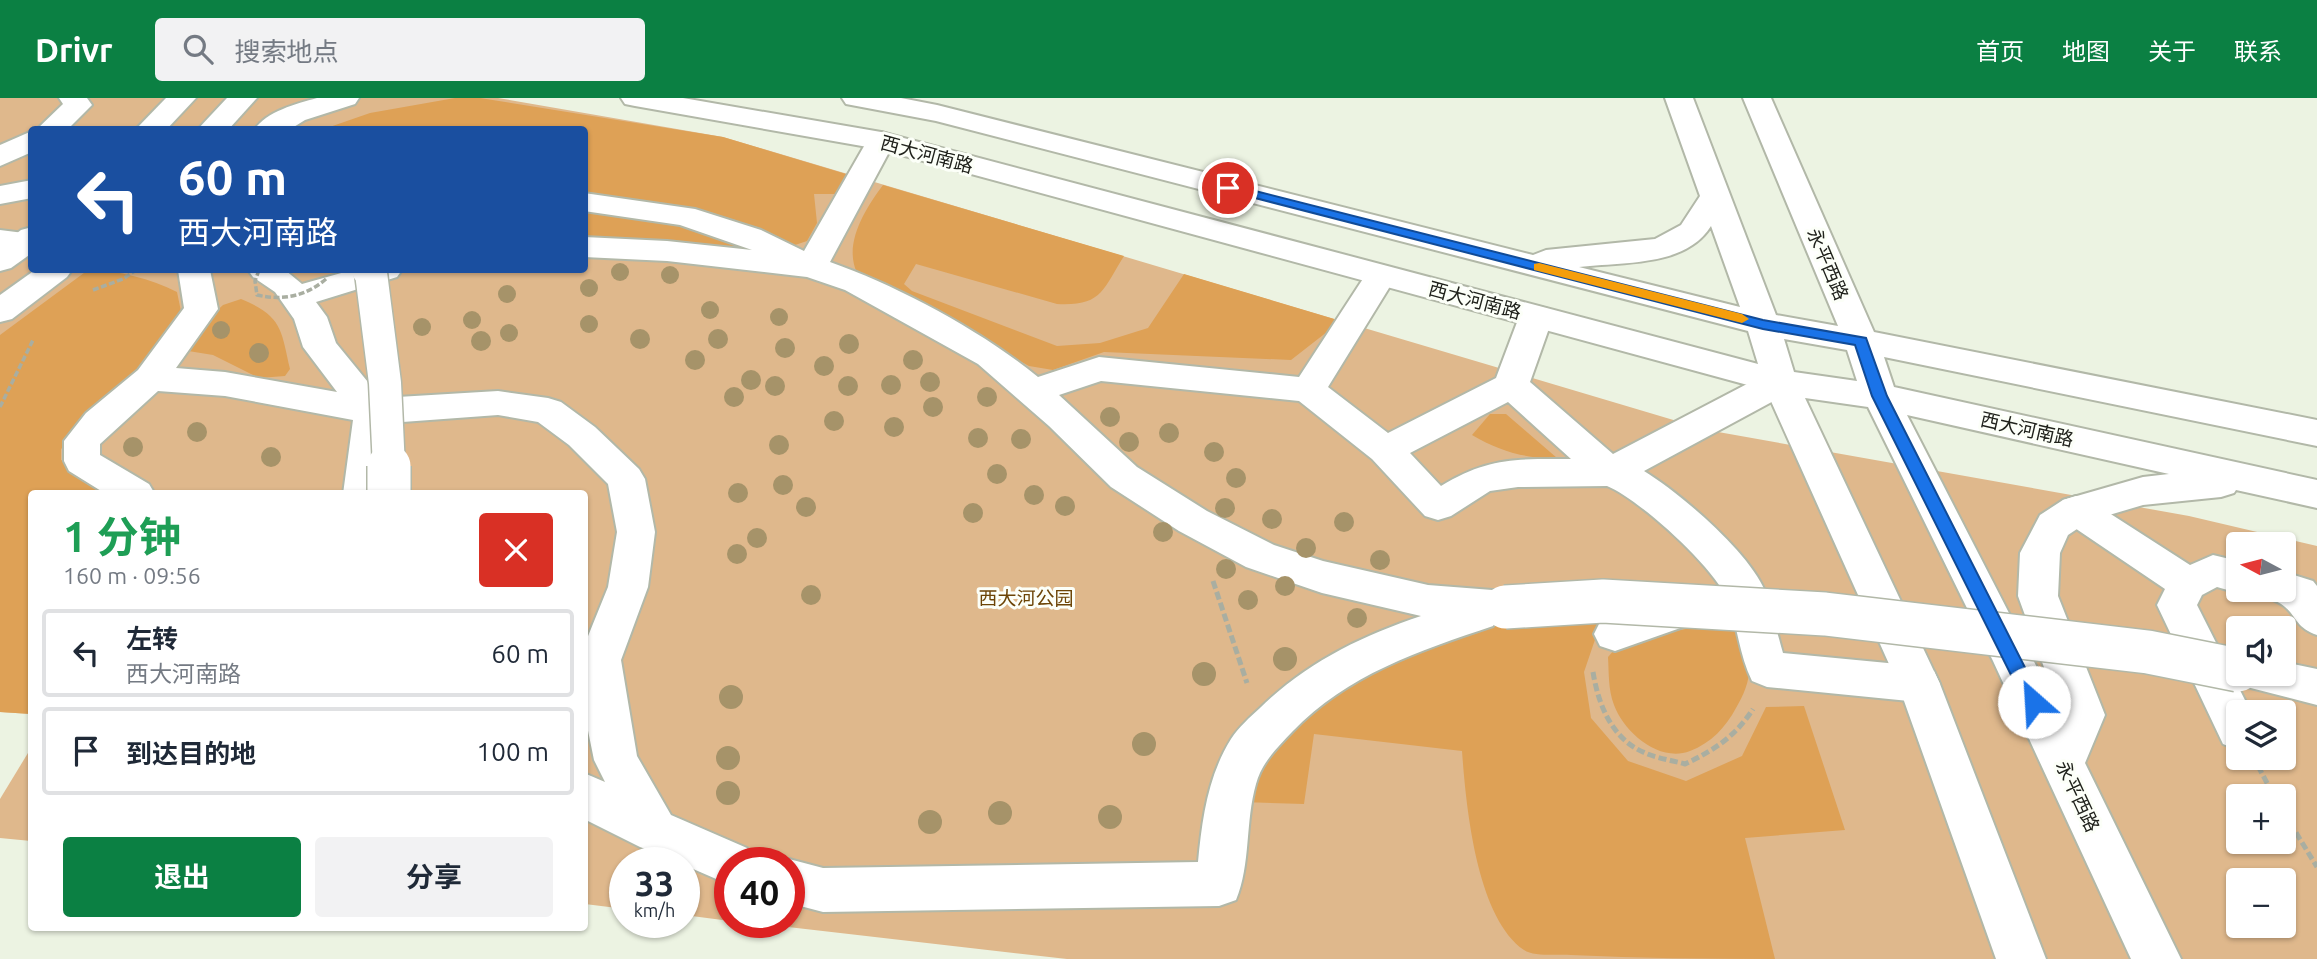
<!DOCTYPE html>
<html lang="zh">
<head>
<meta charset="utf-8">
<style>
  body { margin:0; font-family:Ubuntu,"Noto Sans SC",sans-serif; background:#f2f2f3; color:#1f2937; height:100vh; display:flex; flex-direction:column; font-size:26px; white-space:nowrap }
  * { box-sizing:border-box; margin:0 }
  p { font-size:23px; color:#747a83 }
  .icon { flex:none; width:38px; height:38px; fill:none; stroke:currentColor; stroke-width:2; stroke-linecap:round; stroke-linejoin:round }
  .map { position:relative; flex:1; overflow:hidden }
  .drawer { position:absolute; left:28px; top:392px; width:560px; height:441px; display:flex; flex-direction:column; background:#fff; border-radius:7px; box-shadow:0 2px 5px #0004 }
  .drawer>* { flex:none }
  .guide { position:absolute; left:28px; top:28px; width:560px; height:147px; border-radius:7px; box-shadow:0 2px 5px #0004; background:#1a4fa0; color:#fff; overflow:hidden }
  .needle { width:46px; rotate:277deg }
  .controls { position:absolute; left:2226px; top:434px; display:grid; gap:14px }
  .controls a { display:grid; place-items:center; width:70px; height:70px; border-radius:7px; background:#fff; box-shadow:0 2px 5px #0004; font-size:35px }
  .speed { position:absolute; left:609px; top:749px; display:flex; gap:14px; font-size:35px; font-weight:700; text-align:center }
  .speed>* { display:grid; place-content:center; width:91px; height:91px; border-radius:50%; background:#fff; box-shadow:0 2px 5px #0004; line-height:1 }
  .speed small { font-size:18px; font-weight:400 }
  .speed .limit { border:10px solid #d22; background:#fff; color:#111 }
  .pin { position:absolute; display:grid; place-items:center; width:60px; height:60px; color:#fff; margin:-30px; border:4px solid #fff; border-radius:50%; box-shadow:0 2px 7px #0007 }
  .me { position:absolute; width:77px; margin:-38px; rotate:334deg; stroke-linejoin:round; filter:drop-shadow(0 0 5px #0008) }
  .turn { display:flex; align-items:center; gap:24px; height:147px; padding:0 35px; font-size:32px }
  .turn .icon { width:91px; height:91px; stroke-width:2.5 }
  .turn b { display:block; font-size:49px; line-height:60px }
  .round { display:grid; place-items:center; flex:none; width:74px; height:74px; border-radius:7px; background:#f2f2f3 }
  .summary { display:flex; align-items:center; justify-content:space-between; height:119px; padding:0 35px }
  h1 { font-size:42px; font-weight:700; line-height:52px; color:#1e9e55 }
  .primary-button { display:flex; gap:14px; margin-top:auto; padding:14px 35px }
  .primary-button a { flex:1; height:80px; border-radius:7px; background:#0b8043; color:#fff; font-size:28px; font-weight:700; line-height:80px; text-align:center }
  .primary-button a+a { background:#f2f2f3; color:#1f2937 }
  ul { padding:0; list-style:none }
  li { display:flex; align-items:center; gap:21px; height:88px; margin:0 14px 10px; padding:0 21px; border:4px solid #e0e1e3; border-radius:7px }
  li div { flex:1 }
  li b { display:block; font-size:26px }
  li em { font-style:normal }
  header { display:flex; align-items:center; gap:42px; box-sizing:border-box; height:98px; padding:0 35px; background:#0b8043; color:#fff }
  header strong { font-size:33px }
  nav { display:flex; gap:38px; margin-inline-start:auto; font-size:24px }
  .search { width:490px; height:63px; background:#f2f2f3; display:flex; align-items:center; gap:18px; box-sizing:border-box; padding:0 24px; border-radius:7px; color:#747a83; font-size:26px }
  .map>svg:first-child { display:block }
  .green { fill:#dfb88c; fill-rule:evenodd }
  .forest { fill:#dea156 }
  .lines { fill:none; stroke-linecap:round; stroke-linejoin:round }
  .street-casing { stroke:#b2b8a8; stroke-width:4 }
  .secondary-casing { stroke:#b2b8a8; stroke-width:4 }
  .path-far1 { stroke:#a9aea1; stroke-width:3.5; stroke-dasharray:6 2.5; stroke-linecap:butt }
  .path { stroke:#a9aea1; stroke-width:5; stroke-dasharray:8 3.5; stroke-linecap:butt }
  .street { fill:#fff; fill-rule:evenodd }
  .secondary { fill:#fff; fill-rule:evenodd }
  .street-bridge-far1-casing { stroke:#b2b8a8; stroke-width:35; stroke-linecap:butt }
  .street-bridge-casing { stroke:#b2b8a8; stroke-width:46; stroke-linecap:butt }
  .path-bridge { stroke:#a9aea1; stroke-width:3.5; stroke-dasharray:6 2.5; stroke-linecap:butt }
  .street-bridge-far1 { stroke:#fff; stroke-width:32 }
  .street-bridge { stroke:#fff; stroke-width:43 }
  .tree { fill:#a69369 }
  .route { fill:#1a73e8; stroke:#114b97; stroke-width:2 }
  .slow { fill:#f59e0b }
  .labels { text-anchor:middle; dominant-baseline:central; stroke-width:6; stroke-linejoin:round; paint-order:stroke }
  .street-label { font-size:19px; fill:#20221c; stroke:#fcfff8 }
  .park-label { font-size:19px; fill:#6c4406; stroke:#fcfff8 }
</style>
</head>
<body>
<header>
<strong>Drivr</strong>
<div class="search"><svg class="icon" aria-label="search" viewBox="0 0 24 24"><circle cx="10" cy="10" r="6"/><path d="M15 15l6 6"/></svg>搜索地点</div>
<nav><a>首页</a><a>地图</a><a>关于</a><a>联系</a></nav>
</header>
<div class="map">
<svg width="2317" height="861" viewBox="0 0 2317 861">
  <rect width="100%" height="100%" fill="#ecf3e2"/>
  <!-- green -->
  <g class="green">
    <path d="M 0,0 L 498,0 L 723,39 L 1707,332 L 2189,418 L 2317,448 L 2317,861 L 1067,861 L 744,824 L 789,824 L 789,765 L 730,765 L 730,823 L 684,817 L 684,765 L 625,765 L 625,811 L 585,806 L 584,396 L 32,396 L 31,616 L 0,614 ZM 32,32 L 584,32 L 584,172 L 32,172 ZM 2238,446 L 2284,446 L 2284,492 L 2238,492 ZM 2238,530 L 2284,530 L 2284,576 L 2238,576 ZM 2238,614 L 2284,614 L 2284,660 L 2238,660 ZM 2238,698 L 2284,698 L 2284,744 L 2238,744 ZM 2238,782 L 2284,782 L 2284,828 L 2238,828 Z"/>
    <path d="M 31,650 L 31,743 L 0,740 L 0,701 Z"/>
  </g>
  <!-- forest -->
  <g class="forest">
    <path d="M 455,0 L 480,0 L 723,39 L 856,79 L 839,96 L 814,96 L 817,125 L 807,143 L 759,159 L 585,143 L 584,32 L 321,32 L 370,15 Z"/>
    <path d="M 883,87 L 1124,158 C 1102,193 1102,208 1057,206 L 916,166 L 904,186 L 912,193 L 1057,248 L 1100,245 L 1148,230 L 1184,176 L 1341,223 L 1291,262 L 1104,254 L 1053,272 L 1029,268 L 857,175 C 843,145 866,110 883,87 Z"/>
    <path d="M 88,172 C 118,172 151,181 177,194 L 183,223 L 147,267 L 61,351 L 61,362 L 125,395 L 32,396 L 31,616 L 0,614 L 0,237 Z"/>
    <path d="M 241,201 C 282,218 281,231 290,271 L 285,278 L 259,280 L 213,257 L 176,251 L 223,207 Z"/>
    <path d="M 1490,316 L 1506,316 L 1557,360 C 1526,361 1499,353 1472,337 Z"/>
    <path d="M 1601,524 L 1584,574 L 1591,620 L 1628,663 L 1686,683 L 1742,658 L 1766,609 L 1804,608 L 1845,732 L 1745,740 L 1775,861 C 1707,861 1639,860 1571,857 C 1558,856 1534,859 1524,852 C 1476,819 1466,707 1462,653 L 1314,636 L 1304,706 L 1242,704 L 1278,640 L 1343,583 L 1478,531 L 1514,525 Z"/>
    <path d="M 1725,527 L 1736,528 C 1740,540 1749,556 1749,569 C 1750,583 1743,598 1736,610 C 1726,629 1711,645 1690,653 C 1659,665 1624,634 1614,607 C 1608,591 1609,575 1608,559 L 1622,543 L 1691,530 Z"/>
  </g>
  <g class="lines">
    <!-- street casing -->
    <g class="street-casing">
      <g id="street">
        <path d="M 59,0 L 87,0 L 92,7 L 67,32 L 36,32 L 63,6 Z"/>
        <path d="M 317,0 L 359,0 L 355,6 L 305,22 L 289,32 L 254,32 C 267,13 296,6 317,0 Z"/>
        <path d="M 32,33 L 32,54 L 0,68 L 0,47 Z"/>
        <path d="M 881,34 L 891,37 L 895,43 L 830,164 C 898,188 982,233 1038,279 L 1099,259 L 1299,279 L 1370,170 L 1381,167 L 1392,170 L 1397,177 L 1328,289 L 1388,335 L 1496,280 L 1519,219 L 1524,211 L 1536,208 L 1548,211 L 1553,219 L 1530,284 L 1613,356 L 1768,275 L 1780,272 L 1792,275 L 1797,284 L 1792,293 L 1644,373 C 1680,395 1749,454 1765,493 C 1773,513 1777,535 1783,555 L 1919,568 L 1934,573 L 1940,586 L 1934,599 L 1919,604 L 1767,589 L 1752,583 C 1739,557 1738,528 1727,501 C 1714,469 1639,401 1607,388 L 1518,389 L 1490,393 L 1451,418 L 1438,422 L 1425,418 L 1372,361 L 1299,303 L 1101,283 L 1059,297 L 1137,369 L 1207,413 L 1274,447 L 1323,463 L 1428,487 L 1505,493 L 1519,497 L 1525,509 L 1519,521 L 1505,525 L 1495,524 L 1493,528 C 1419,553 1348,576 1292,634 C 1277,650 1262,664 1256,686 C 1245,724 1251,766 1236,802 L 1219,808 L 823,814 L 789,805 L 789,765 L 779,765 L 789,761 L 823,770 L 1198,764 C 1202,721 1208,678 1231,641 C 1239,629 1250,619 1260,610 C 1306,565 1361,538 1421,518 L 1322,495 L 1246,469 L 1179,433 L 1111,389 L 1049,328 L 978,266 L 845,192 L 807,179 L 667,163 L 584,159 L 584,139 L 667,143 L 752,152 L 680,127 L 584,113 L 584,95 L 695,111 L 761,132 L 804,153 L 867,43 L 871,37 ZM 1508,304 L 1571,361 C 1518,361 1488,359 1441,388 L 1410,355 Z"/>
        <path d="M 32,82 L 32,100 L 0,106 L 0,88 Z"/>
        <path d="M 0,132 L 32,136 L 32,152 L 0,152 Z"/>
        <path d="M 178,172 L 210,172 L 218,211 L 176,270 L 225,274 L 337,294 L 303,249 L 294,221 L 275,194 L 253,179 L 248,172 L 285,172 L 302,186 L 352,172 L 402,172 L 397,179 L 316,204 L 327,219 L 336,245 L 381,300 L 498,293 L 548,300 L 561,304 L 595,329 L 639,371 L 645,381 L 655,434 L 648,489 L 621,562 L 637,658 L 671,717 L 747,750 L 753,765 L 730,765 L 730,787 L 684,767 L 684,765 L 640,749 L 584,721 L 584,675 L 605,684 L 594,662 L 584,613 L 584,548 L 608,489 L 617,434 L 608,386 L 569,347 L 538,324 L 498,317 L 389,325 L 381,396 L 343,396 L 353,322 L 225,298 L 158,293 L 100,346 L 100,357 L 149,386 L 155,396 L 106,396 L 69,373 L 64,363 L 64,343 L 86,315 L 138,272 L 184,210 Z"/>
        <path d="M 2076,398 L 2089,402 L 2190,467 L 2213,457 L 2238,463 L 2238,492 L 2247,492 L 2238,495 L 2217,489 L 2202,497 L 2197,507 L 2251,614 L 2238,614 L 2238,652 L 2223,646 L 2157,507 L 2165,491 L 2063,422 L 2057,412 L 2063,402 Z"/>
        <path d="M 2284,474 L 2313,483 L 2317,488 L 2317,537 C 2290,528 2298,510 2270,501 L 2265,492 L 2284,492 Z"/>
        <path d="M 1689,494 L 1703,498 L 1709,510 L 1703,522 L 1615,553 L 1600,548 L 1594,536 L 1600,524 Z"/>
        <path d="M 2284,564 L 2317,571 L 2317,607 L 2243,588 L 2237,576 L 2238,573 L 2238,576 L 2284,576 Z"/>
      </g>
    </g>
    <!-- secondary casing -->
    <g class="secondary-casing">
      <g id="secondary">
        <path d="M 166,0 L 196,0 L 166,32 L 135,32 Z"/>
        <path d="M 227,0 L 257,0 L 228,32 L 197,32 Z"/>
        <path d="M 621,0 L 683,0 L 881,34 L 1758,266 L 1748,233 L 936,23 L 846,6 L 842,0 L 901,0 L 937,7 L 1533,157 L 1546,152 L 1655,141 L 1681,127 L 1700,98 L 1665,0 L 1693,0 L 1776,217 L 1838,228 L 1743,0 L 1771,0 L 1874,234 L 2317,322 L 2317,348 L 1884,259 L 1894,289 L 2317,382 L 2317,410 L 2236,392 L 2234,395 L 2221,399 L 2143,407 L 2089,423 L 2068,437 L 2060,455 L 2058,498 L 2105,617 L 2085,665 L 2181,861 L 2131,861 L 1993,563 L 1868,309 L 1805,300 L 1940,586 L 2046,861 L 1996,861 L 1898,586 L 1766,292 L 879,51 L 635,8 L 625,6 ZM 1711,128 L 1740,209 L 1579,169 C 1622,164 1686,169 1711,128 ZM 1784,241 L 1847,252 L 1857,283 L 1794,274 ZM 1907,317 L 2169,376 L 2143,379 L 2063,402 L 2040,417 L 2020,455 L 2018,498 L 2061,616 Z"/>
        <path d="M 32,129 L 32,155 L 11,170 L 0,173 L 0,148 L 21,132 Z"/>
        <path d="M 35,172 L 72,172 L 67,179 L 12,221 L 0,224 L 0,197 Z"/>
      </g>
    </g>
    <!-- path-far1 -->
    <g class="path-far1">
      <path d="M 93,192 L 123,181 L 136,172"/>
      <path d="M 0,309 L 33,242"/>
    </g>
    <!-- path -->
    <g class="path">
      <path d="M 1213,483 L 1247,585"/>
      <path d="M 1593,574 C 1598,605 1611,640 1643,654 C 1655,660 1671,662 1685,666 C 1714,652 1735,639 1753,611"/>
      <path d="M 2258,668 L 2274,698"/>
      <path d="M 2284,715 L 2317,769"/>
    </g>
    <!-- street -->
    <use href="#street" class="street"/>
    <!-- secondary -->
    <use href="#secondary" class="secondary"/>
    <!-- street-bridge-far1 casing -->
    <g class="street-bridge-far1-casing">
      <path id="street-bridge-far1" d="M 368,172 L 371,175 L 385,285 L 389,370"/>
    </g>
    <!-- street-bridge casing -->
    <g class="street-bridge-casing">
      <g id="street-bridge">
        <path d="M 389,396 L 389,368"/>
        <path d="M 1505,509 L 1603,503 L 1825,516 L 2148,554 L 2238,572"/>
      </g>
    </g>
    <!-- path-bridge -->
    <path class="path-bridge" d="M 259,172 L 255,183 L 257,197 C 283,203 306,198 326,181"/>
    <!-- street-bridge-far1 -->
    <use href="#street-bridge-far1" class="street-bridge-far1"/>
    <!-- street-bridge -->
    <use href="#street-bridge" class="street-bridge"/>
  </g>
  <!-- trees -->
  <g class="tree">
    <circle cx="620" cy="174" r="9"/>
    <circle cx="670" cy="177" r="9"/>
    <circle cx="589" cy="190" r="9"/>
    <circle cx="507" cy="196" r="9"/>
    <circle cx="710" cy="212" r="9"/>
    <circle cx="779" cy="219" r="9"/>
    <circle cx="472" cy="222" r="9"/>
    <circle cx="589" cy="226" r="9"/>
    <circle cx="422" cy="229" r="9"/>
    <circle cx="221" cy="232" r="9"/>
    <circle cx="509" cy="235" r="9"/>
    <circle cx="640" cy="241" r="10"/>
    <circle cx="718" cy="241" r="10"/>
    <circle cx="481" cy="243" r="10"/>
    <circle cx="849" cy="246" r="10"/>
    <circle cx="785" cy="250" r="10"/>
    <circle cx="259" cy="255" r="10"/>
    <circle cx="695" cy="262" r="10"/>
    <circle cx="913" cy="262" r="10"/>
    <circle cx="824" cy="268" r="10"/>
    <circle cx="751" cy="282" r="10"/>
    <circle cx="930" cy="284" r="10"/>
    <circle cx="891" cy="287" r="10"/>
    <circle cx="775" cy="288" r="10"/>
    <circle cx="848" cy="288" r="10"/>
    <circle cx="734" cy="299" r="10"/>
    <circle cx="987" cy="299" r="10"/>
    <circle cx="933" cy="309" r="10"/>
    <circle cx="1110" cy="319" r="10"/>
    <circle cx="834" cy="323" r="10"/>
    <circle cx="894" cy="329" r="10"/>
    <circle cx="197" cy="334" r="10"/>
    <circle cx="1169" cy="335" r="10"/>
    <circle cx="978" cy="340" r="10"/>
    <circle cx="1021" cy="341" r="10"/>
    <circle cx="1129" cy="344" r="10"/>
    <circle cx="779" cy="347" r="10"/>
    <circle cx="133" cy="349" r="10"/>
    <circle cx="1214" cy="354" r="10"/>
    <circle cx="271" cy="359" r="10"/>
    <circle cx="997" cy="376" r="10"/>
    <circle cx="1236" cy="380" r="10"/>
    <circle cx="783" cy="387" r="10"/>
    <circle cx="738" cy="395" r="10"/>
    <circle cx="1034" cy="397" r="10"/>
    <circle cx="1065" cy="408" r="10"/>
    <circle cx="806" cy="409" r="10"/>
    <circle cx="1225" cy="410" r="10"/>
    <circle cx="973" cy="415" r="10"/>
    <circle cx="1272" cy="421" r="10"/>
    <circle cx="1344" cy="424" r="10"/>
    <circle cx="1163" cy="434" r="10"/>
    <circle cx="757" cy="440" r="10"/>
    <circle cx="1306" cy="450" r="10"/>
    <circle cx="737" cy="456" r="10"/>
    <circle cx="1380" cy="462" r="10"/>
    <circle cx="1226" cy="471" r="10"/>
    <circle cx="1285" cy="488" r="10"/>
    <circle cx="811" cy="497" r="10"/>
    <circle cx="1248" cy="502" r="10"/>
    <circle cx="1357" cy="520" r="10"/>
    <circle cx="1285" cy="561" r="12"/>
    <circle cx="1204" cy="576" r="12"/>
    <circle cx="731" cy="599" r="12"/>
    <circle cx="1144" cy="646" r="12"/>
    <circle cx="728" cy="660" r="12"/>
    <circle cx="728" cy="695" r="12"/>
    <circle cx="1000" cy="715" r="12"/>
    <circle cx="1110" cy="719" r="12"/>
    <circle cx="930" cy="724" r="12"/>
  </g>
  <!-- route -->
  <path class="route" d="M 1228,86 L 1763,222 L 1866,240 L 1887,298 L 2040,599 L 2043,604 L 2040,609 L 2034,612 L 2027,609 L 1872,298 L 1855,247 L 1763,231 L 1224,92 L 1224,87 Z"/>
  <!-- slow -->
  <path class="slow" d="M 1539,165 L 1742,216 L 1749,221 L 1742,225 L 1534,172 L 1534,166 Z"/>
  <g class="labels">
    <!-- street labels -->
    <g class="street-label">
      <text transform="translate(927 56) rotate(15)">西大河南路</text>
      <text transform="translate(1828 166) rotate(67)">永平西路</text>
      <text transform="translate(1475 202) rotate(15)">西大河南路</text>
      <text transform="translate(2027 331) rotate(13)">西大河南路</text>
      <text transform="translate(2078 698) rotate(65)">永平西路</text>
    </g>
    <!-- park labels -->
    <g class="park-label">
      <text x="1026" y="500">西大河公园</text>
    </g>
  </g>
</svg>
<div class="controls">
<a><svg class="needle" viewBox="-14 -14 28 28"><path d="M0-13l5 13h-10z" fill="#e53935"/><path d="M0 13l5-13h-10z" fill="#747a83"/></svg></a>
<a><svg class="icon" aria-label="sound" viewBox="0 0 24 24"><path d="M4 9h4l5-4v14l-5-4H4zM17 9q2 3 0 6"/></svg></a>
<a><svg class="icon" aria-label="layers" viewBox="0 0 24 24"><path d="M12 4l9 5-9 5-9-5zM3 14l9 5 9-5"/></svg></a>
<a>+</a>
<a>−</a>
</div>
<div class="speed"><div>33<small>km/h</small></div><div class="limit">40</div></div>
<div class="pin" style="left:1228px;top:90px;background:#d93025"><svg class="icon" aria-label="arrive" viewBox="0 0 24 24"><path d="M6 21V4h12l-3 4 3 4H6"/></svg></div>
<svg class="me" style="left:2034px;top:604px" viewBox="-20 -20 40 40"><circle r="19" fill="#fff"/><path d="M0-13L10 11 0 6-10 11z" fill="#1a73e8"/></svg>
<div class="guide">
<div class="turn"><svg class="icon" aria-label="left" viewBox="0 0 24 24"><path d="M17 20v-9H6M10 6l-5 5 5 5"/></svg><div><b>60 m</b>西大河南路</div></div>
</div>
<section class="drawer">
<div class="summary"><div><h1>1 分钟</h1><p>160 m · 09:56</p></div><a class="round" style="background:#d93025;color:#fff"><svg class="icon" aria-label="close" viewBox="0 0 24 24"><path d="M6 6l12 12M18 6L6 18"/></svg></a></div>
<ul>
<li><svg class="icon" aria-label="left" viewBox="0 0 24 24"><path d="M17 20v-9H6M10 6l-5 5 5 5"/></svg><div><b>左转</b><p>西大河南路</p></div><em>60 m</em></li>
<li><svg class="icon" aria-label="arrive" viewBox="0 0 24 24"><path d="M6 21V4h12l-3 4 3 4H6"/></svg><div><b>到达目的地</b></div><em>100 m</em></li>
</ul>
<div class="primary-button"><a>退出</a><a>分享</a></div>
</section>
</div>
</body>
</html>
